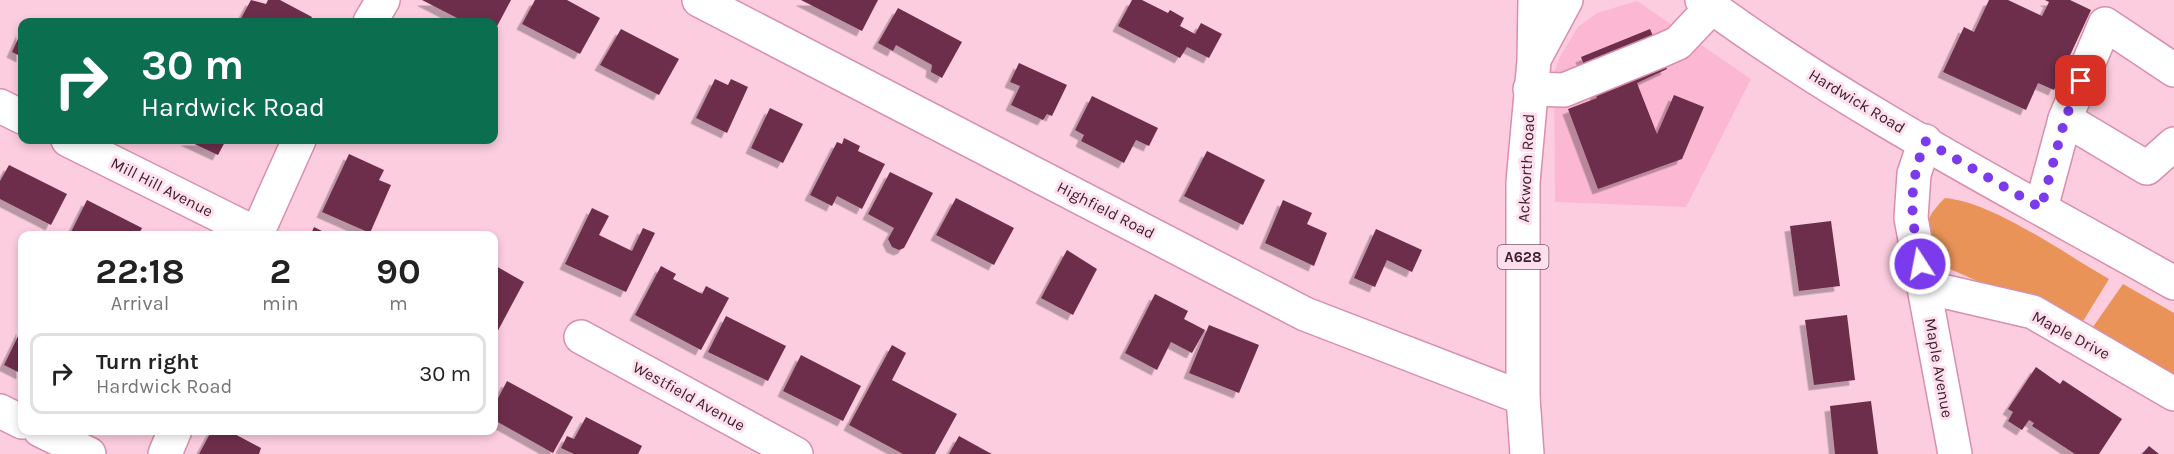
<!DOCTYPE html>
<html lang="en">
<head>
<meta charset="utf-8">
<style>
  body { margin:0; font-family:Karla,sans-serif; background:#f2f2f2; color:#222; height:100vh; display:flex; flex-direction:column; font-size:22px; white-space:nowrap }
  * { box-sizing:border-box; margin:0 }
  p { font-size:20px; color:#767676 }
  .icon { flex:none; width:33px; height:33px; fill:none; stroke:currentColor; stroke-width:2; stroke-linecap:round; stroke-linejoin:round }
  .map { position:relative; flex:1; overflow:hidden }
  .side { position:absolute; left:18px; top:231px; width:480px; height:204px; display:flex; flex-direction:column; background:#fff; border-radius:12px; box-shadow:0 3px 9px #0003 }
  .side>* { flex:none }
  .banner { position:absolute; left:18px; top:18px; width:480px; height:126px; border-radius:12px; box-shadow:0 3px 9px #0003; background:#0b6e4f; color:#fff; overflow:hidden }
  .pin { position:absolute; display:grid; place-items:center; width:51px; height:51px; color:#fff; margin:-26px; border-radius:12px; box-shadow:0 3px 9px #0006 }
  .me { position:absolute; width:66px; margin:-33px; rotate:349deg; stroke-linejoin:round; filter:drop-shadow(0 0 4px #0008) }
  .turn { display:flex; align-items:center; gap:21px; height:126px; padding:0 24px; font-size:27px }
  .turn .icon { width:78px; height:78px; stroke-width:2.5 }
  .turn b { display:block; font-size:42px; line-height:51px }
  .eta { display:flex; justify-content:space-evenly; align-items:center; height:102px; text-align:center }
  .eta b { font-size:36px; font-weight:700; line-height:42px }
  ul { padding:0; list-style:none }
  li { display:flex; align-items:center; gap:18px; height:81px; margin:0 12px 9px; padding:0 12px; border:3px solid #e0e0e0; border-radius:12px }
  li div { flex:1 }
  li b { display:block; font-size:22px }
  li em { font-style:normal }
  .map>svg:first-child { display:block }
  .built { fill:#fcb8d3 }
  .green { fill:#e99358 }
  .building { fill:#6d2e4b; filter:url(#shadow) }
  .lines { fill:none; stroke-linecap:round; stroke-linejoin:round }
  .minor-casing { stroke:#d88fad; stroke-width:36 }
  .major-casing { stroke:#d88fad; stroke-width:36 }
  .highway-casing { stroke:#d88fad; stroke-width:36 }
  .minor { stroke:#fff; stroke-width:33 }
  .major { stroke:#fff; stroke-width:33 }
  .highway { stroke:#fff; stroke-width:33 }
  .route { stroke:#7c3aed; stroke-width:10; stroke-dasharray:0 18 }
  .labels { text-anchor:middle; dominant-baseline:central; stroke-width:6; stroke-linejoin:round; paint-order:stroke }
  .shield { fill:#ffdfeb; stroke:#765864; stroke-width:1.5 }
  .shield-label { font-size:15px; font-weight:bold; fill:#3b1e2a }
  .street-label { font-size:16px; fill:#3b1e2a; stroke:#ffdfeb }
</style>
</head>
<body>
<div class="map">
<svg width="2174" height="454" viewBox="0 0 2174 454">
  <defs>
    <filter id="shadow"><feDropShadow dx="-5.5" dy="5.5" stdDeviation="0" flood-color="#0004"/></filter>
  </defs>
  <rect width="100%" height="100%" fill="#fccdde"/>
  <!-- built -->
  <path class="built" d="M 1637,1 L 1751,79 L 1686,207 L 1555,202 L 1554,72 L 1561,55 L 1578,27 L 1597,13 Z"/>
  <!-- green -->
  <g class="green">
    <path d="M 1945,198 C 1993,202 2065,254 2109,279 L 2080,326 L 1943,266 C 1918,241 1920,222 1945,198 Z"/>
    <path d="M 2123,284 L 2174,313 L 2174,386 L 2093,327 Z"/>
  </g>
  <!-- building -->
  <g class="building">
    <path d="M 251,0 L 266,4 L 268,0 L 280,0 L 312,17 L 309,22 L 239,22 Z"/>
    <path d="M 422,0 L 511,0 L 494,32 L 494,22 L 460,22 L 461,20 Z"/>
    <path d="M 535,0 L 567,0 L 600,18 L 580,54 L 522,24 Z"/>
    <path d="M 801,0 L 878,0 L 862,31 Z"/>
    <path d="M 1132,0 L 1142,0 L 1168,13 L 1170,10 L 1184,18 L 1180,26 L 1195,34 L 1201,23 L 1222,34 L 1209,58 L 1187,47 L 1180,58 L 1118,26 Z"/>
    <path d="M 1989,0 L 2008,0 L 2042,16 L 2049,2 L 2045,0 L 2070,0 L 2091,10 L 2054,90 L 2038,83 L 2026,110 L 1943,72 L 1964,27 L 1974,32 Z"/>
    <path d="M 898,8 L 962,42 L 942,78 L 931,72 L 932,65 L 896,45 L 893,51 L 878,43 Z"/>
    <path d="M 621,29 L 679,59 L 659,95 L 600,65 Z"/>
    <path d="M 1650,29 L 1667,69 L 1637,83 L 1657,134 L 1674,95 L 1704,107 L 1682,159 L 1598,189 L 1568,109 L 1597,98 L 1581,57 Z"/>
    <path d="M 22,30 L 22,57 L 12,52 Z"/>
    <path d="M 1019,63 L 1067,85 L 1052,116 L 1047,114 L 1043,120 L 1011,105 L 1020,86 L 1010,82 Z"/>
    <path d="M 715,79 L 728,85 L 731,79 L 748,87 L 727,133 L 696,118 Z"/>
    <path d="M 1092,96 L 1158,128 L 1149,146 L 1136,140 L 1124,163 L 1081,141 L 1084,135 L 1075,130 Z"/>
    <path d="M 770,108 L 803,124 L 783,163 L 751,148 Z"/>
    <path d="M 844,138 L 860,146 L 858,151 L 885,164 L 862,209 L 837,196 L 832,206 L 810,195 L 837,142 L 842,144 Z"/>
    <path d="M 186,140 L 226,140 L 218,155 Z"/>
    <path d="M 1207,151 L 1265,180 L 1243,225 L 1184,196 Z"/>
    <path d="M 349,154 L 384,170 L 379,180 L 391,185 L 370,233 L 322,212 Z"/>
    <path d="M 9,165 L 67,194 L 51,225 L 0,199 L 0,181 Z"/>
    <path d="M 890,172 L 933,193 L 904,248 L 899,250 L 892,247 L 888,239 L 894,228 L 868,214 Z"/>
    <path d="M 956,198 L 1014,228 L 994,265 L 936,235 Z"/>
    <path d="M 87,200 L 142,228 L 138,236 L 69,236 Z"/>
    <path d="M 1283,200 L 1312,213 L 1307,224 L 1327,233 L 1314,266 L 1265,243 Z"/>
    <path d="M 592,208 L 609,216 L 599,235 L 632,251 L 643,228 L 655,233 L 626,292 L 565,264 Z"/>
    <path d="M 1831,221 L 1840,286 L 1799,291 L 1790,226 Z"/>
    <path d="M 314,227 L 332,236 L 310,236 Z"/>
    <path d="M 1376,229 L 1422,250 L 1412,272 L 1387,260 L 1375,287 L 1354,278 Z"/>
    <path d="M 1067,250 L 1097,269 L 1073,315 L 1041,298 Z"/>
    <path d="M 494,265 L 524,282 L 494,338 Z"/>
    <path d="M 661,266 L 676,274 L 673,279 L 702,294 L 706,286 L 729,298 L 701,350 L 635,315 Z"/>
    <path d="M 1155,294 L 1188,311 L 1184,319 L 1205,330 L 1192,353 L 1171,342 L 1157,370 L 1125,353 Z"/>
    <path d="M 1847,315 L 1855,380 L 1814,385 L 1805,320 Z"/>
    <path d="M 726,316 L 786,346 L 768,381 L 708,352 Z"/>
    <path d="M 1209,325 L 1259,345 L 1239,393 L 1189,373 Z"/>
    <path d="M 22,328 L 22,374 L 4,365 Z"/>
    <path d="M 892,345 L 906,353 L 892,380 L 957,414 L 935,454 L 903,454 L 849,425 Z"/>
    <path d="M 801,355 L 861,386 L 843,421 L 783,391 Z"/>
    <path d="M 2036,367 L 2060,384 L 2063,380 L 2122,419 L 2099,454 L 2075,454 L 2032,426 L 2034,423 L 2029,420 L 2022,430 L 2008,421 L 2013,412 L 2008,409 Z"/>
    <path d="M 507,381 L 573,417 L 553,453 L 494,420 L 494,406 Z"/>
    <path d="M 1871,401 L 1878,454 L 1835,454 L 1830,406 Z"/>
    <path d="M 586,417 L 642,446 L 638,454 L 574,454 L 561,448 L 567,436 L 574,439 Z"/>
    <path d="M 212,430 L 227,430 L 261,448 L 259,454 L 199,454 Z"/>
    <path d="M 959,436 L 988,452 L 992,454 L 949,454 Z"/>
    <path d="M 2149,446 L 2159,454 L 2142,454 Z"/>
  </g>
  <g class="lines">
    <!-- minor casing -->
    <g class="minor-casing">
      <g id="minor">
        <path d="M 699,0 L 1305,314 L 1523,398"/>
        <path d="M 370,22 L 383,0"/>
        <path d="M 1530,89 L 1564,90 L 1660,51 L 1678,43 L 1712,7"/>
        <path d="M 0,106 L 22,117"/>
        <path d="M 2065,119 L 2147,168 L 2174,144"/>
        <path d="M 68,140 L 257,234"/>
        <path d="M 1925,141 L 1914,174 L 1911,218 L 1955,454"/>
        <path d="M 2041,208 L 2065,119 L 2105,24 L 2174,70"/>
        <path d="M 256,236 L 299,140"/>
        <path d="M 1925,287 L 2033,312 L 2174,394"/>
        <path d="M 581,337 L 796,454"/>
        <path d="M 0,411 L 22,422"/>
        <path d="M 40,430 L 89,454"/>
        <path d="M 165,454 L 175,430"/>
      </g>
    </g>
    <!-- major casing -->
    <g class="major-casing">
      <path id="major" d="M 1702,0 C 1850,109 2015,193 2174,283"/>
    </g>
    <!-- highway casing -->
    <g class="highway-casing">
      <g id="highway">
        <path d="M 1537,54 L 1566,0"/>
        <path d="M 1527,454 L 1523,398 L 1523,182 L 1534,61 L 1535,0"/>
      </g>
    </g>
    <!-- minor -->
    <use href="#minor" class="minor"/>
    <!-- major -->
    <use href="#major" class="major"/>
    <!-- highway -->
    <use href="#highway" class="highway"/>
  </g>
  <g class="lines">
    <!-- route -->
    <path class="route" d="M 1920,264 C 1911,213 1907,192 1925,141 L 2041,208 L 2065,119 L 2081,81"/>
  </g>
  <g class="labels">
    <!-- shield labels -->
    <rect class="shield" x="1497.5" y="245" width="51" height="24" rx="4.5"/>
    <g class="shield-label">
      <text x="1523" y="257">A628</text>
    </g>
    <!-- street labels -->
    <g class="street-label">
      <text transform="translate(1857 101) rotate(31)">Hardwick Road</text>
      <text transform="translate(1526 168) rotate(-87)">Ackworth Road</text>
      <text transform="translate(162 187) rotate(27)">Mill Hill Avenue</text>
      <text transform="translate(1106 210) rotate(27)">Highfield Road</text>
      <text transform="translate(2071 335) rotate(28)">Maple Drive</text>
      <text transform="translate(1939 368) rotate(80)">Maple Avenue</text>
      <text transform="translate(689 396) rotate(29)">Westfield Avenue</text>
    </g>
  </g>
</svg>
<div class="pin" style="left:2081px;top:81px;background:#d93025"><svg class="icon" aria-label="arrive" viewBox="0 0 24 24"><path d="M6 21V4h12l-3 4 3 4H6"/></svg></div>
<svg class="me" style="left:1920px;top:264px" viewBox="-20 -20 40 40"><circle r="17" fill="#7c3aed" stroke="#fff" stroke-width="3"/><path d="M0-11L8 9 0 5-8 9z" fill="#fff"/></svg>
<div class="banner">
<div class="turn"><svg class="icon" aria-label="right" viewBox="0 0 24 24"><path d="M7 20v-9h11M14 6l5 5-5 5"/></svg><div><b>30 m</b>Hardwick Road</div></div>
</div>
<section class="side">
<div class="eta">
<div><b>22:18</b><p>Arrival</p></div>
<div><b>2</b><p>min</p></div>
<div><b>90</b><p>m</p></div>
</div>
<ul>
<li><svg class="icon" aria-label="right" viewBox="0 0 24 24"><path d="M7 20v-9h11M14 6l5 5-5 5"/></svg><div><b>Turn right</b><p>Hardwick Road</p></div><em>30 m</em></li>
</ul>
</section>
</div>
</body>
</html>
